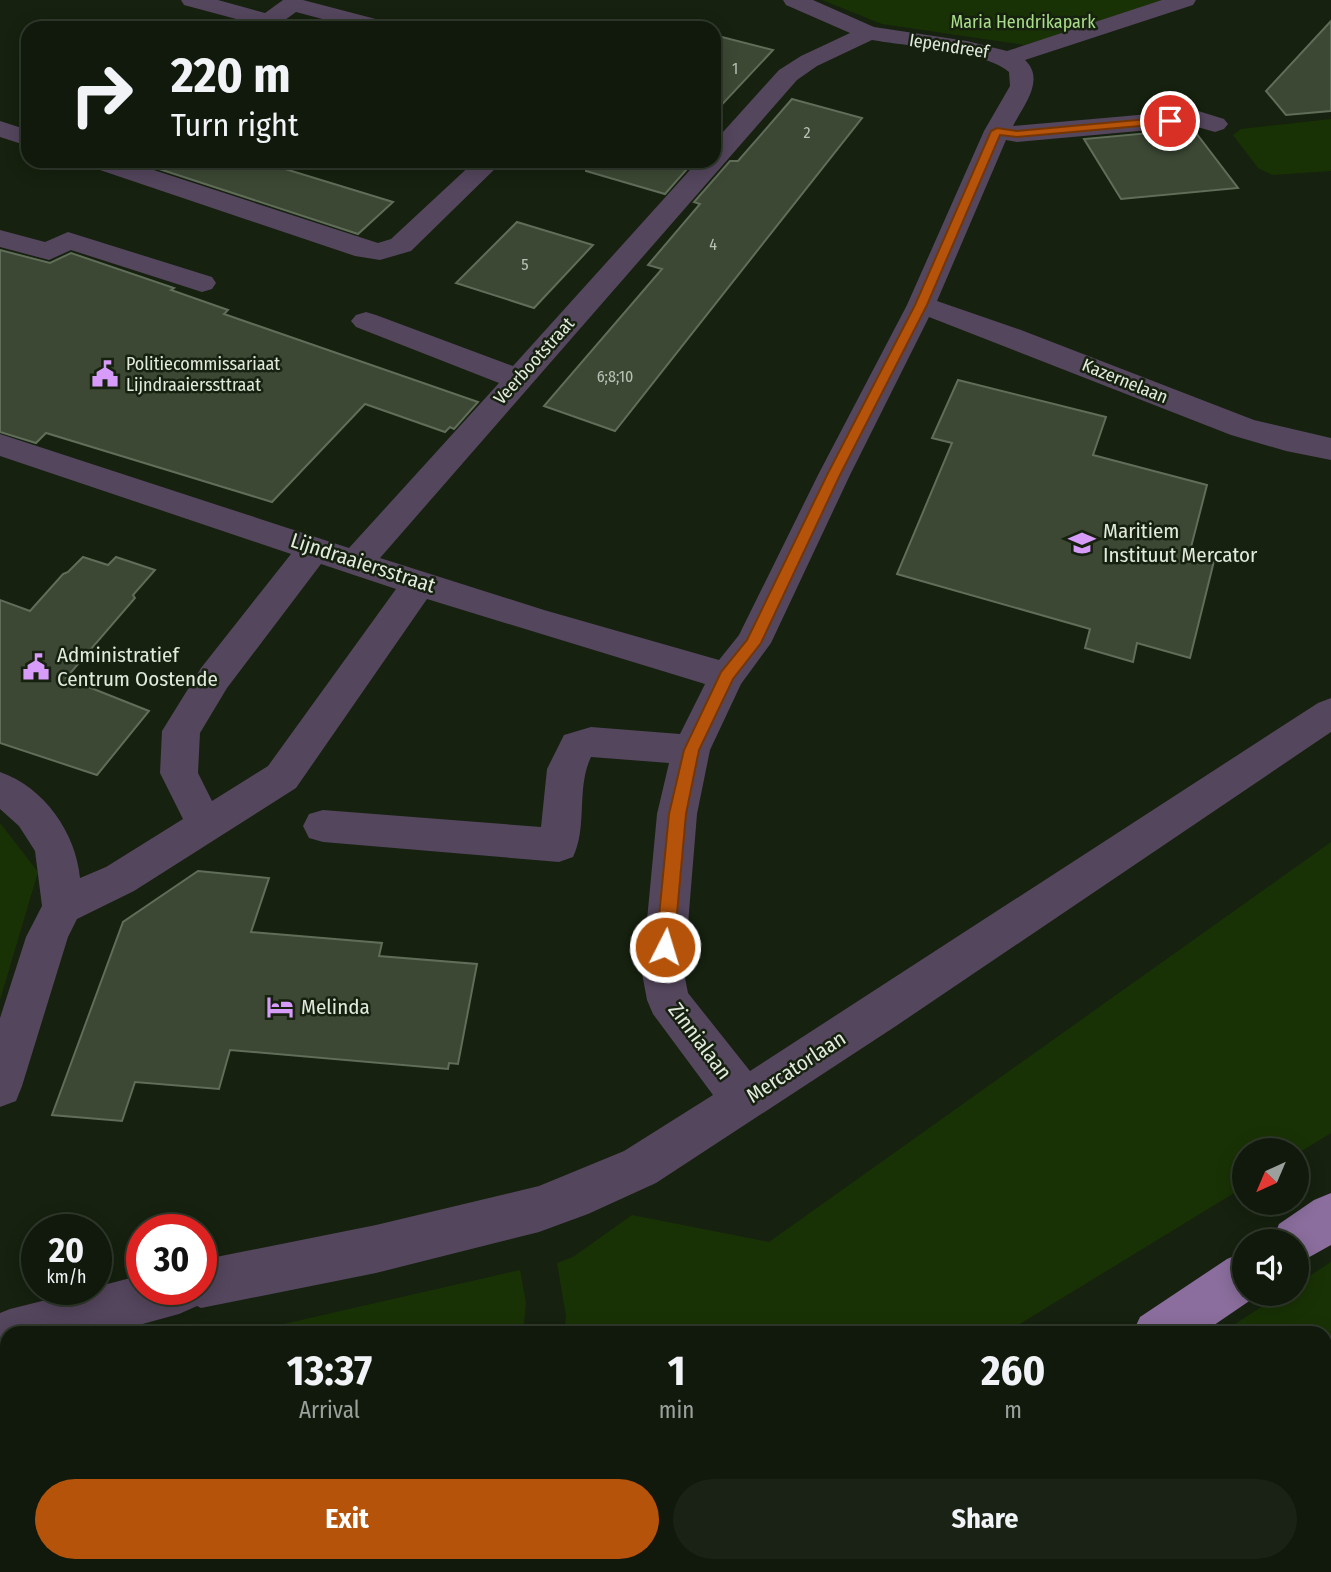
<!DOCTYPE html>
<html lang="en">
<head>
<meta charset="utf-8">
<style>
  body { margin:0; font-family:"Fira Sans Condensed",sans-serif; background:#192214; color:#f1f3f6; height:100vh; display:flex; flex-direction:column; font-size:26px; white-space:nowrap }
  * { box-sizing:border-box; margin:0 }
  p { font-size:23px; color:#9ca09d }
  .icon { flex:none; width:38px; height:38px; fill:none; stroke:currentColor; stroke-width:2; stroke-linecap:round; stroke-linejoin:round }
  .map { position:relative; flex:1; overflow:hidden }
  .side { position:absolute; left:0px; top:1326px; width:1332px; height:247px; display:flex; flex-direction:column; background:#10190b; border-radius:21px 21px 0 0; box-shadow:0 4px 18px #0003,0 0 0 2px #30382c }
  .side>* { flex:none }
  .banner { position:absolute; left:21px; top:21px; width:700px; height:147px; border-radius:21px; box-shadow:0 4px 18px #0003,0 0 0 2px #30382c; background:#10190b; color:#f1f3f6; overflow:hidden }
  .needle { width:46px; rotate:224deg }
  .fabs { position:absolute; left:1232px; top:1138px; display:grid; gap:14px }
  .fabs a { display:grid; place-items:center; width:77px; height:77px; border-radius:50%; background:#10190b; box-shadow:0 4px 18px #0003,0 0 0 2px #30382c; font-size:35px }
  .speed { position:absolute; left:21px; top:1214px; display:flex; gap:14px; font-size:35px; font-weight:700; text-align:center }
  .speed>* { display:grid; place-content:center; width:91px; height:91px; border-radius:50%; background:#10190b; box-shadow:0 4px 18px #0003,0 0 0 2px #30382c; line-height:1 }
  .speed small { font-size:18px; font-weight:400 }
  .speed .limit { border:10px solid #d22; background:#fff; color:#111 }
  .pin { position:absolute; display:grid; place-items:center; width:60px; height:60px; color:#fff; margin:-30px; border:4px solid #fff; border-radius:50%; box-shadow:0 2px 7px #0007 }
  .me { position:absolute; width:77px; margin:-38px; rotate:5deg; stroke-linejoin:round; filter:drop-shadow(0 0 5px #0008) }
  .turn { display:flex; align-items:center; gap:24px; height:147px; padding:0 35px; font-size:32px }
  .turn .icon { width:91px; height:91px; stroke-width:2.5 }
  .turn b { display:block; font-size:49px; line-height:60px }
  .eta { display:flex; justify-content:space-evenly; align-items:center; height:119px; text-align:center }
  .eta b { font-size:42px; font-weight:700; line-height:49px }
  .button { display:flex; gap:14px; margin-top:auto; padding:14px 35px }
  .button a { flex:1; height:80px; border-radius:42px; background:#b45309; color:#fff; font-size:28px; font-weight:700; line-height:80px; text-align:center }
  .button a+a { background:#192214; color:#f1f3f6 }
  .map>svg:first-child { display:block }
  .green { fill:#193205 }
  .building { fill:#3c4834; stroke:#606d58; stroke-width:2 }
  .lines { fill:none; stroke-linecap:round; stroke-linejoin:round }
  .minor { fill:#54465d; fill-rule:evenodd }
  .major { fill:#8b6e9d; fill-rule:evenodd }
  .route { fill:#b45309; stroke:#753606; stroke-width:2 }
  .labels { text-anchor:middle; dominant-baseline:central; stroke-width:5; stroke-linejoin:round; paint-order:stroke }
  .far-number-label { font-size:16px; fill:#b8c2b4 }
  .far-park-label { font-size:18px; fill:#aadd8a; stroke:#16210f }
  .far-street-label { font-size:18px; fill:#e2eade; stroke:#16210f }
  .far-poi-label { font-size:18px; fill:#e2eade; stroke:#16210f; text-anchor:start }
  .poi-label { font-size:21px; fill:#e2eade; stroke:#16210f; text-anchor:start }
  .street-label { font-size:21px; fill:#e2eade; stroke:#16210f }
</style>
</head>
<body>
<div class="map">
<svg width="1331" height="1572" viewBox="0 0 1331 1572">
  <rect width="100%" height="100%" fill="#16210f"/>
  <!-- green -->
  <g class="green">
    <path d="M 822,0 L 1172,0 L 1024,45 L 882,24 Z"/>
    <path d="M 1331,119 L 1331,171 L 1272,175 L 1258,168 L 1233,135 L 1241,129 Z"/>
    <path d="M 0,823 L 38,872 L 0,1000 Z"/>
    <path d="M 1331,842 L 1331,1133 L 1297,1154 L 1297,1150 L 1244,1150 L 1244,1187 L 1005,1333 L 564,1333 L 566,1316 L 557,1263 L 573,1257 L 632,1215 L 769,1242 Z"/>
    <path d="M 1331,1262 L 1331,1337 L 1325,1341 L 1325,1334 L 1221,1333 L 1283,1293 L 1297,1293 L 1297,1284 Z"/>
    <path d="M 520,1270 L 526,1303 L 523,1333 L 244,1333 Z"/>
    <path d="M 1331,1520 L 1331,1572 L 1256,1572 L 1264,1566 L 1325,1566 L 1325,1525 Z"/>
    <path d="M 113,1566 L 399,1566 L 396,1572 L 116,1572 Z"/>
    <path d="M 451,1566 L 649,1566 L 639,1572 L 448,1572 Z"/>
    <path d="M 863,1566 L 998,1566 L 989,1572 L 854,1572 Z"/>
  </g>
  <!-- building -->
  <g class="building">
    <path d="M 1331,21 L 1331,111 L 1286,115 L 1266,91 Z"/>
    <path d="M 714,35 L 773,50 L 714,113 Z"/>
    <path d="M 792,99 L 862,118 L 615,431 L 544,406 L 662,269 L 648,265 L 700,204 L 694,202 L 730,161 L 738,161 Z"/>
    <path d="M 1193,129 L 1238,188 L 1121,199 L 1084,139 Z"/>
    <path d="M 151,161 L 259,161 L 393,202 L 358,234 L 150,166 Z"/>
    <path d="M 587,161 L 694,161 L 665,194 L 586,171 Z"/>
    <path d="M 517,222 L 593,245 L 534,308 L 456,283 Z"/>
    <path d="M 0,250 L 50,263 L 71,253 L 174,288 L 171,290 L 228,310 L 224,314 L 478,402 L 454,429 L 450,427 L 445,432 L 365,404 L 272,502 L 46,433 L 36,443 L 0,432 Z"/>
    <path d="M 958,380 L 1106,417 L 1093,455 L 1207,485 L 1190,551 L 1215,557 L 1190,658 L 1137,643 L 1133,662 L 1085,648 L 1090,629 L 897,574 L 952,443 L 932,438 Z"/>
    <path d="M 83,557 L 108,565 L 116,557 L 155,570 L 133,595 L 135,598 L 66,678 L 149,711 L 97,775 L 0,743 L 0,600 L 30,611 L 63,574 L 68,572 Z"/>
    <path d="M 198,871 L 269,878 L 251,932 L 382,943 L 379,956 L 477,964 L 458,1064 L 449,1063 L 448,1069 L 230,1050 L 219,1089 L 135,1082 L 122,1121 L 52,1115 L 123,922 Z"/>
  </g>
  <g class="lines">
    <!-- minor -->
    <g class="minor">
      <path d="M 181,0 L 218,0 L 265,13 L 283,0 L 303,0 L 391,23 L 395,28 L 356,28 L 296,12 L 274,28 L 247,28 L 251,23 L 184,5 Z"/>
      <path d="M 783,0 L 813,0 L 874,27 L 967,41 L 1007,51 L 1162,0 L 1196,0 L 1193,5 L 1025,60 C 1046,80 1023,106 1013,126 L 1195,110 L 1224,119 L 1228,124 L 1224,129 L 1215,132 L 1194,126 L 1017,142 L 1006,140 L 937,301 L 1021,330 L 1254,420 L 1331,438 L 1331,460 L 1286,451 L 1231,435 L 929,317 L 850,475 L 771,643 L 741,684 L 710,750 L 697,814 L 684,973 L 688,993 L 750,1071 L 1318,703 L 1331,698 L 1331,732 L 896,1026 L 656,1183 L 588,1214 L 539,1232 L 376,1273 L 201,1308 L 197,1306 L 179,1314 L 106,1334 L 7,1334 L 7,1357 L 0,1355 L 0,1313 L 10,1309 L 86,1290 L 96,1290 L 96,1287 L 142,1275 L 142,1290 L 201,1290 L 201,1260 L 376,1225 L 539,1186 L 624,1151 L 713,1095 L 653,1014 L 647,1000 L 642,973 L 657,814 L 669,763 L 591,757 C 576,788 588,826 573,857 L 559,862 L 323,842 L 309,838 L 303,826 L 309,814 L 323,810 L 541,827 L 547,769 L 564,735 L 591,727 L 680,734 L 705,684 L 427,599 L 296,788 L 134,891 L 77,919 L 68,937 L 22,1086 L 16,1101 L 0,1107 L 0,1018 L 26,937 L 42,906 L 35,851 L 19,826 L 0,809 L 0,772 C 44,787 76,833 80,878 L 106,867 L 183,819 L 160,773 L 162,731 L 201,668 L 291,554 L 0,456 L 0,434 L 349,548 L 499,383 L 356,327 L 351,321 L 356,315 L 366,312 L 376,315 L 513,366 L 698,161 L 714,161 L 714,142 L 779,70 L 801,56 L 850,33 L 786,5 ZM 872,40 C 905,46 986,51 1009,72 L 1010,86 L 984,131 L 907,305 L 818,475 L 739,635 L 719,660 L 544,610 L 380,558 L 797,80 L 817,66 ZM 321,564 L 396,589 L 268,766 L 212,801 L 198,773 L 200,733 L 227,688 Z"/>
      <path d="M 0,121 L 28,130 L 28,146 L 0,137 Z"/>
      <path d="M 87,161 L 126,161 L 378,243 L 391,239 L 475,161 L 503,161 L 411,251 L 380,260 L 355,256 L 91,167 Z"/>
      <path d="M 0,230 L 45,242 L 68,232 L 212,277 L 216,283 L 212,289 L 202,292 L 71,250 L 49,260 L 0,247 Z"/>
      <path d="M 0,1466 L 7,1469 L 7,1539 L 0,1536 Z"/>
      <path d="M 7,1549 L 7,1566 L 54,1566 L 56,1572 L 2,1572 L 0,1566 Z"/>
    </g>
    <!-- major -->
    <g class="major">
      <path d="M 1331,1193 L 1331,1245 L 1297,1264 L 1297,1241 L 1272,1241 L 1279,1224 L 1314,1200 Z"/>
      <path d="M 1244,1252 L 1244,1293 L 1261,1293 L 1201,1334 L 1132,1334 L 1140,1317 L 1227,1259 Z"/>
      <path d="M 1331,1371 L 1331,1424 L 1325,1426 L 1325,1373 Z"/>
      <path d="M 752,1566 L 813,1566 L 811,1572 L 750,1572 Z"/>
      <path d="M 1048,1566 L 1108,1566 L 1106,1572 L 1046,1572 Z"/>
    </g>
  </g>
  <!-- route -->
  <path class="route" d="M 1170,117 L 1173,118 L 1173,123 L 1017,137 L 1000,135 L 927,305 L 840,475 L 761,643 L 733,679 L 699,750 L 686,814 L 674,947 L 671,953 L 665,955 L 659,953 L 656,947 L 669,814 L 684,750 L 721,672 L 747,640 L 827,475 L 915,305 L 991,131 L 997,128 L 1017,131 Z"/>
  <!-- icons -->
  <defs>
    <g id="civic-bare" transform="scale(2.1)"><path d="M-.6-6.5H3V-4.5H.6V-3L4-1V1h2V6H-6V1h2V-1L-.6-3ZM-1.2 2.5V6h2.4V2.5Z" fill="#d79bf9" stroke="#16210f" stroke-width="2.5" paint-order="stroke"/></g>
    <g id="school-bare" transform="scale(2.1)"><path d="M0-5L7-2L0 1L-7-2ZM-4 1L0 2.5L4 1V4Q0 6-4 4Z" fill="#d79bf9" stroke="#16210f" stroke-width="2.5" paint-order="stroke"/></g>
    <g id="hotel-bare" transform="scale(2.1)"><path d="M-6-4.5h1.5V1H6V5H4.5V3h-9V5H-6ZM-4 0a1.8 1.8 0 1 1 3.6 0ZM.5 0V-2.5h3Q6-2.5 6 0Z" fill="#d79bf9" stroke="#16210f" stroke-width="2.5" paint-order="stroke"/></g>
  </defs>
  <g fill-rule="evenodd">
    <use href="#civic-bare" x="105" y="374"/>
    <use href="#school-bare" x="1082" y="543"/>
    <use href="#civic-bare" x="36" y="667"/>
    <use href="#hotel-bare" x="280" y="1007"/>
  </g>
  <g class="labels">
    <!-- far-number labels -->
    <g class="far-number-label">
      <text x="735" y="68">1</text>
      <text x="807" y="132">2</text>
      <text x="713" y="244">4</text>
      <text x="525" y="264">5</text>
      <text x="615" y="376">6;8;10</text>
    </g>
    <!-- far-park labels -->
    <g class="far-park-label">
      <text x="1023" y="22">Maria Hendrikapark</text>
    </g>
    <!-- far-street labels -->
    <g class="far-street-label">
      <text transform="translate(949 46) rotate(9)">Iependreef</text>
      <text transform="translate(534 361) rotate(-48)">Veerbootstraat</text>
      <text transform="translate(1125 381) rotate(22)">Kazernelaan</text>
    </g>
    <!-- far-poi labels -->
    <g class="far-poi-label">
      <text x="126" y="364">Politiecommissariaat<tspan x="126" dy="21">Lijndraaierssttraat</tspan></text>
    </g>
    <!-- poi labels -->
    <g class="poi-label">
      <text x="1103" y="531">Maritiem<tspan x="1103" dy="24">Instituut Mercator</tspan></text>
      <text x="57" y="655">Administratief<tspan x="57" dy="24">Centrum Oostende</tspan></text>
      <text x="301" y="1007">Melinda</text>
    </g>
    <!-- street labels -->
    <g class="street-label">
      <text transform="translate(363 563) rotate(18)">Lijndraaiersstraat</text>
      <text transform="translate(700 1041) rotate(53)">Zinnialaan</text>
      <text transform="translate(796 1067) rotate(-33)">Mercatorlaan</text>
    </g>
  </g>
</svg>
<div class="fabs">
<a><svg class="needle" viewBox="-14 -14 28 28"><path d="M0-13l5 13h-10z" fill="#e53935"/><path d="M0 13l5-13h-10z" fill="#9ca09d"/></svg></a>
<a><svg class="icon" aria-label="sound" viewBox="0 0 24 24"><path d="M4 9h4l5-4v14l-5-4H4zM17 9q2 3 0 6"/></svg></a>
</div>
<div class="speed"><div>20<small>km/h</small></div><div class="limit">30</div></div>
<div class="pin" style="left:1170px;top:121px;background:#d93025"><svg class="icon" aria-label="arrive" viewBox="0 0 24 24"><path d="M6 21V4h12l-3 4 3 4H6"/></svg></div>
<svg class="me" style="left:665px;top:947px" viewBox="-20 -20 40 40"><circle r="17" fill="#b45309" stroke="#fff" stroke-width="3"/><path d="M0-11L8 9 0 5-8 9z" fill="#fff"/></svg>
<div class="banner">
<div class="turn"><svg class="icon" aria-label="right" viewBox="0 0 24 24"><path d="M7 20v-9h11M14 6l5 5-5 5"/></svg><div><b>220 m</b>Turn right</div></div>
</div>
<section class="side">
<div class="eta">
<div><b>13:37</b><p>Arrival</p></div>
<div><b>1</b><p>min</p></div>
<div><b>260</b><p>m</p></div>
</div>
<div class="button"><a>Exit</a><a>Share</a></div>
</section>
</div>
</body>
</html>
